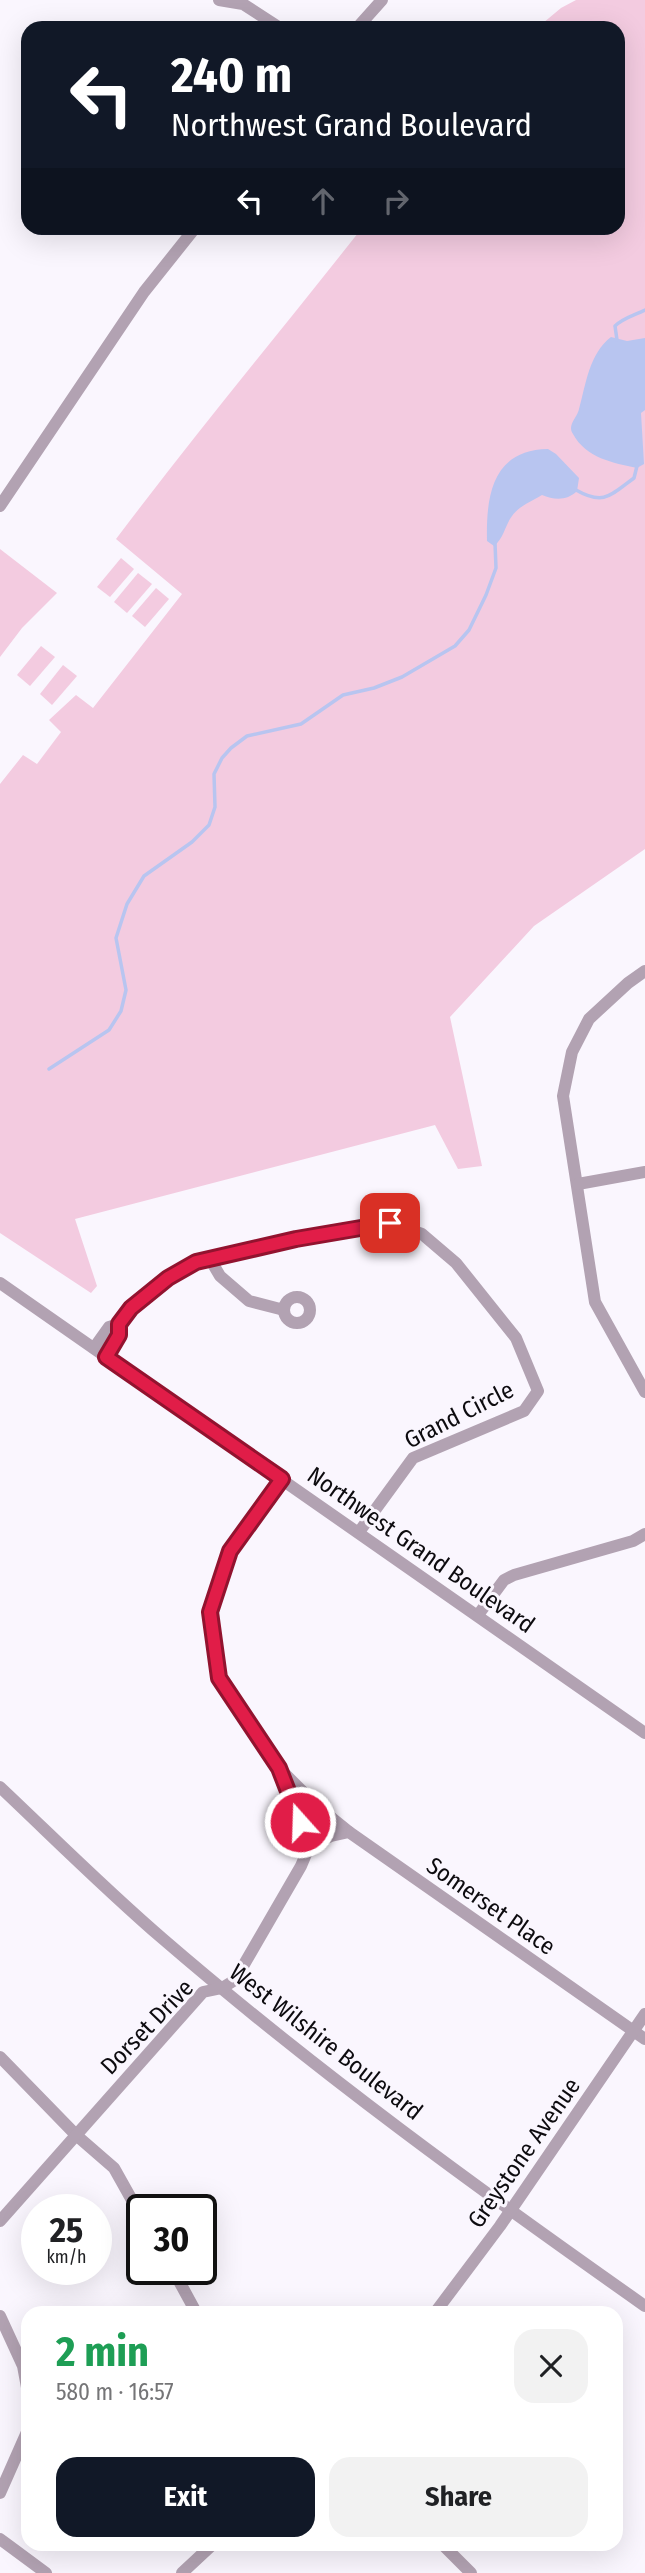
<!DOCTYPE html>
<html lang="en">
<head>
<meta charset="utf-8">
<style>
  body { margin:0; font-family:"Fira Sans Condensed",sans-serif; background:#f2f2f2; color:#202124; height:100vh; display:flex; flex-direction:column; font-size:26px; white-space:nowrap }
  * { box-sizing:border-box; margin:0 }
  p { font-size:23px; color:#757577 }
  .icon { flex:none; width:38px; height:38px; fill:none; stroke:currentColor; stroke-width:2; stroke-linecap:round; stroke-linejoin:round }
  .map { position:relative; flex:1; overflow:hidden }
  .details { position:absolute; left:21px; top:2306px; width:602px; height:245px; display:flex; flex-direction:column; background:#fff; border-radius:21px; box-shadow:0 7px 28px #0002 }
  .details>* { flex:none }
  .guide { position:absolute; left:21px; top:21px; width:604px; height:214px; border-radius:21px; box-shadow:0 7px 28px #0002; background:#111827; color:#fff; overflow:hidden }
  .speed { position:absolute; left:21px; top:2194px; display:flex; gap:14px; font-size:35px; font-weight:700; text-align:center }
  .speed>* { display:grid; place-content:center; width:91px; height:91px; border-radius:50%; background:#fff; box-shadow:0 7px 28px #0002; line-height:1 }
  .speed small { font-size:18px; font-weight:400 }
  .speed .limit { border:4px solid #111; border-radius:10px; background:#fff; color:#111 }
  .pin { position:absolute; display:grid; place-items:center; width:60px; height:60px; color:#fff; margin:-30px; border-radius:14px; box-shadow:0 4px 10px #0006 }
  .me { position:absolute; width:77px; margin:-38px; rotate:340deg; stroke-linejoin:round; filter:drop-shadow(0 0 5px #0008) }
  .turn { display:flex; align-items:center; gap:24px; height:147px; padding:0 35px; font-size:32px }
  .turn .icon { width:91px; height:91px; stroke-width:2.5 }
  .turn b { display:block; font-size:49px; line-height:60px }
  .lanes { display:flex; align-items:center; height:66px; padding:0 35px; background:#0003; justify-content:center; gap:35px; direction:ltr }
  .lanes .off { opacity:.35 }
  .round { display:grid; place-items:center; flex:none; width:74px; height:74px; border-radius:21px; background:#f2f2f2 }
  .head { display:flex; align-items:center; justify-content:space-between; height:119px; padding:0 35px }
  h1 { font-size:42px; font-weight:700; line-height:52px; color:#1e9e55 }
  .action { display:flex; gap:14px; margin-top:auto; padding:14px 35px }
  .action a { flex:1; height:80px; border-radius:21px; background:#111827; color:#fff; font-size:28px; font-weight:700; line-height:80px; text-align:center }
  .action a+a { background:#f2f2f2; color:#202124 }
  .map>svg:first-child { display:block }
  .green { fill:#f3cbe0 }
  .water { fill:#b8c5f0 }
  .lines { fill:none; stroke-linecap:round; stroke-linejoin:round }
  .stream { stroke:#b8c5f0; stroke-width:3.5 }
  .minor { stroke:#b2a2b2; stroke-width:12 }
  .route-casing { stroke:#92132f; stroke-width:18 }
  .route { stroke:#e11d48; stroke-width:12 }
  .labels { text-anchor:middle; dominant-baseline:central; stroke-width:6; stroke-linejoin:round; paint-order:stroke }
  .street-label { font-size:24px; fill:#0d0b0f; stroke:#faf6fe }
</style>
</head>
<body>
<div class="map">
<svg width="645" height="2573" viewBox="0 0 645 2573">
  <rect width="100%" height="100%" fill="#faf6fe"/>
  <!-- green -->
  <g class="green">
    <path d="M 576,0 L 645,0 L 645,849 L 534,926 L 450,1017 L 482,1166 L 458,1169 L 435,1125 L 75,1219 L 97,1286 L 91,1293 L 0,1233 L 0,784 L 23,755 L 37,764 L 61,732 L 49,720 L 76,695 L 93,708 L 182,594 L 116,539 C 196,433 280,332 362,228 L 618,228 L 618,28 L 537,28 L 561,8 Z"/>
    <path d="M 0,549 L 57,593 L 22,628 L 0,657 Z"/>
    <path d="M 121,558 L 134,569 L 110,597 L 97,587 Z"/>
    <path d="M 138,573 L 152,584 L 127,613 L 114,602 Z"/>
    <path d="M 156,588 L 169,599 L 145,627 L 132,616 Z"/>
    <path d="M 41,646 L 55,657 L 30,686 L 17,675 Z"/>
    <path d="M 63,665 L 77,676 L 52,705 L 40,694 Z"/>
  </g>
  <!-- water -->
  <g class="water">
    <path d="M 611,337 L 627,341 L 645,338 L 645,410 L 641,413 L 644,464 L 637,468 C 613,463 586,458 573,434 C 567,425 577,418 579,409 C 586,384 589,354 611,337 Z"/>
    <path d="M 548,449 L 556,454 L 579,478 L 577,491 C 567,501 554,500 542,495 C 532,501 519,506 512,516 C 505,525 504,538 494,546 L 487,541 C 486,496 492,450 548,449 Z"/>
  </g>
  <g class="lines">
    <!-- stream -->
    <g class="stream">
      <path d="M 617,340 L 615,326 C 623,318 635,315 645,310"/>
      <path d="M 576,490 C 604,506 611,495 634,478 L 637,466"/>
      <path d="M 49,1069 L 109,1030 L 121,1011 L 126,990 L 116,938 L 127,904 L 144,876 L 192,842 L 209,825 L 215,807 L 214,774 L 222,758 L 231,748 L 247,736 L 301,724 L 343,695 L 374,688 L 402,677 L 455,646 L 469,630 L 486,595 L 496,568 L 495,543"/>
    </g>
    <!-- minor -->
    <g class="minor">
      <path d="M 219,0 L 243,4 L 280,28"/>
      <path d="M 357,28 L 382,0"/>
      <path d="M 0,506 L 144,292 L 195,228"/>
      <path d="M 645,971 L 628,983 L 589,1019 L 572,1052 L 563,1096 L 595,1302 L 645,1392"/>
      <path d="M 578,1184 L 645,1172"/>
      <path d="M 210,1259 L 220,1276 L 249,1301 L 284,1310"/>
      <path d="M 0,1283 L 645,1733"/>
      <circle cx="297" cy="1310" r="13"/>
      <path d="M 94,1348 L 109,1327 L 119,1324"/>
      <path d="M 106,1357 L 119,1335 L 119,1324 L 131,1308 L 168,1278 L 196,1262 L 296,1239 L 390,1223 L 422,1234 L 456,1263 L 516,1338 L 538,1391 L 524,1411 L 413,1458 L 359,1532"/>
      <path d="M 478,1615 L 504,1580 L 514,1575 L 633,1541 L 645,1534"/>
      <path d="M 284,1773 L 318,1807 L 349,1832"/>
      <path d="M 0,1787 C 54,1838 107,1891 163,1939 C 316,2071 480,2190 645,2306"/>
      <path d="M 309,1847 L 331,1836 L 349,1832 L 645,2039"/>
      <path d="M 0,2057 L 76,2135 L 114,2168 L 142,2218"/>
      <path d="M 0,2221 L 203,1992 L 222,1988 L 235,1980 L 301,1866 L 309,1847 L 279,1768 L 219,1678 L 210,1612 L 230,1551 L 282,1479"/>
      <path d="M 173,2270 L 197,2314"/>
      <path d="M 434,2314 L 500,2226 L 645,2014"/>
      <path d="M 0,2316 L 23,2366 L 28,2393"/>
      <path d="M 0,2493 L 27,2432 L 28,2421"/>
      <path d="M 0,2539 L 46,2573"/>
      <path d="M 442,2544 L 471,2573"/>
      <path d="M 182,2573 L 213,2544"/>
    </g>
  </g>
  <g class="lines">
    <!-- route casing -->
    <g class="route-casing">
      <path id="route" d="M 300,1822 L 279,1768 L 219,1678 L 210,1612 L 230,1551 L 282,1479 L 106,1357 L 119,1335 L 119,1324 L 131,1308 L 168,1278 L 196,1262 L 296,1239 L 390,1223"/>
    </g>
    <!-- route -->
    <use href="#route" class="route"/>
  </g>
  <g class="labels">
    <!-- street labels -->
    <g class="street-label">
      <text transform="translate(459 1415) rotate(-27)">Grand Circle</text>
      <text transform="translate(421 1550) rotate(35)">Northwest Grand Boulevard</text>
      <text transform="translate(491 1906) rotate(35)">Somerset Place</text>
      <text transform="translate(147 2027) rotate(-46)">Dorset Drive</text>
      <text transform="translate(326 2042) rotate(38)">West Wilshire Boulevard</text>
      <text transform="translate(524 2153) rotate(-55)">Greystone Avenue</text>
    </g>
  </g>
</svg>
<div class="speed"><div>25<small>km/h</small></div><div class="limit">30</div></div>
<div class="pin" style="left:390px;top:1223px;background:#d93025"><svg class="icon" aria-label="arrive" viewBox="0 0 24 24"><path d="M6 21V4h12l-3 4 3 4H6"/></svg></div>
<svg class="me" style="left:300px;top:1822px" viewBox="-20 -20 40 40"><circle r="17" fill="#e11d48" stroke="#fff" stroke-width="3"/><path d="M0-11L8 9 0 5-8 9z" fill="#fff"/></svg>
<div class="guide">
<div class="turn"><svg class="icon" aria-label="left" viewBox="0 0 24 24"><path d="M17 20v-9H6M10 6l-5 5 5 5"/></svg><div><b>240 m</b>Northwest Grand Boulevard</div></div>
<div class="lanes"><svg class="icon" aria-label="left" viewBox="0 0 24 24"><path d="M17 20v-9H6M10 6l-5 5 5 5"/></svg><svg class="icon off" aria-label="ahead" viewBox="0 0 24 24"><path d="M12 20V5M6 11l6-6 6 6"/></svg><svg class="icon off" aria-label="right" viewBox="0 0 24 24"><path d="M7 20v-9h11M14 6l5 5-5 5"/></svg></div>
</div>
<section class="details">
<div class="head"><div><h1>2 min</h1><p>580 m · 16:57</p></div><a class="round"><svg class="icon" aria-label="close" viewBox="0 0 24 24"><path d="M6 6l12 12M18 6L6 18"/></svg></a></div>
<div class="action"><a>Exit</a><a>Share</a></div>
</section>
</div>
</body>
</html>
